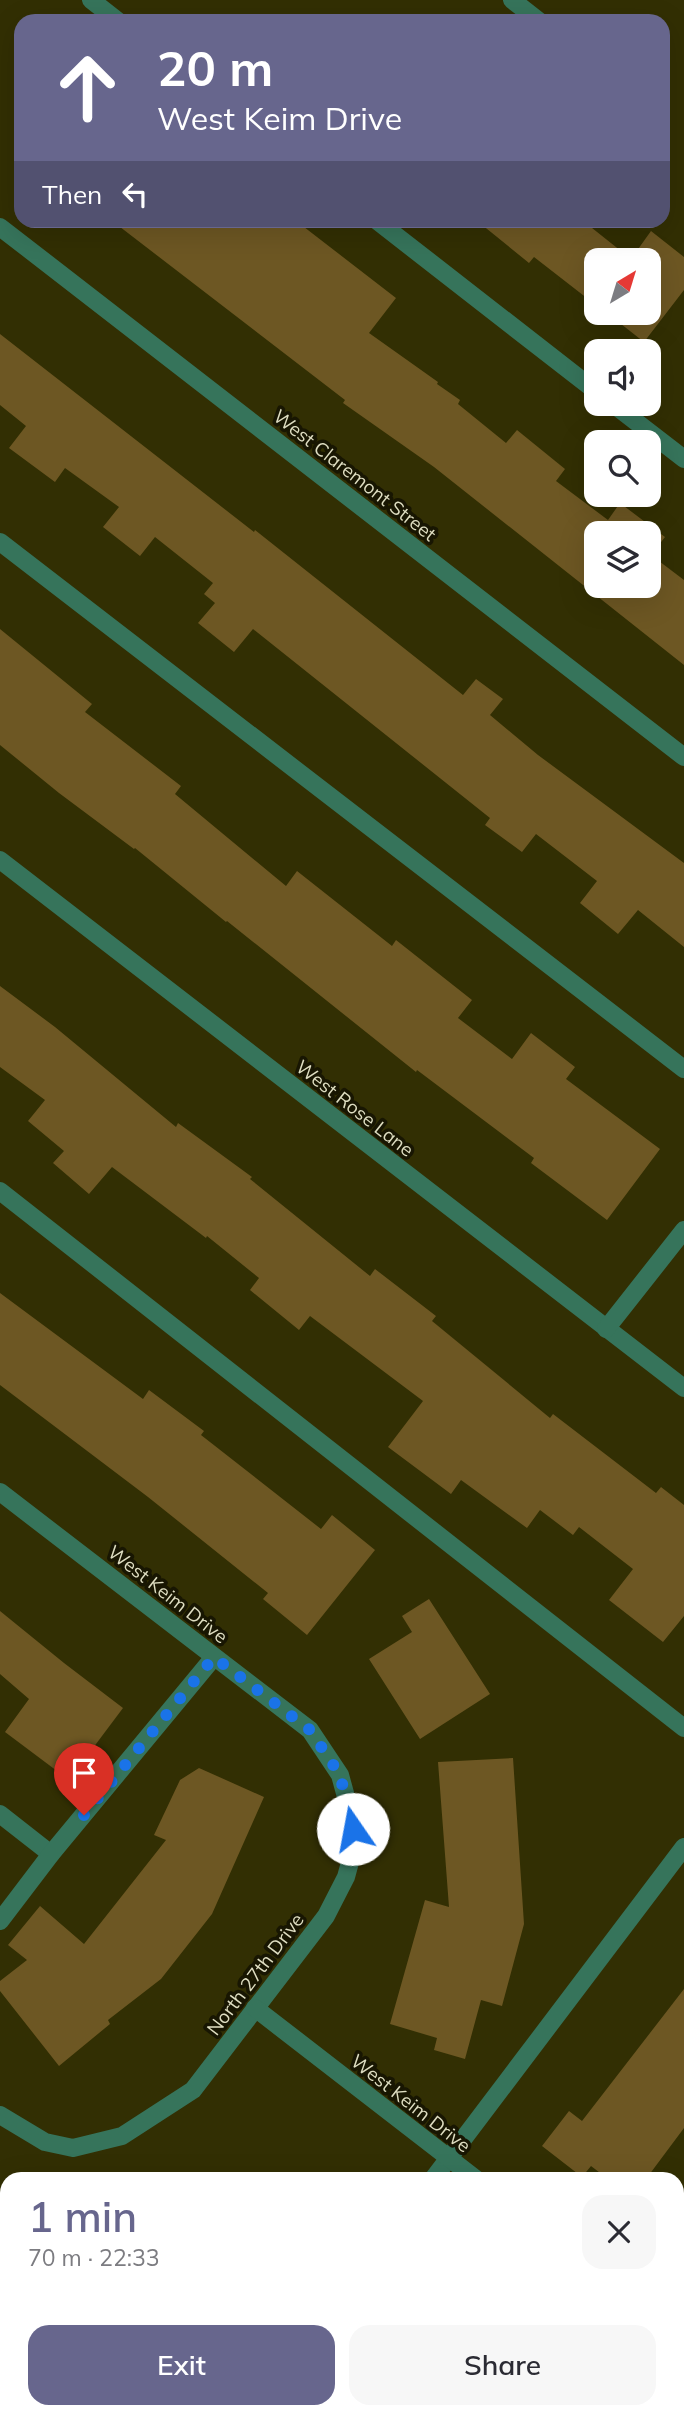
<!DOCTYPE html>
<html lang="en">
<head>
<meta charset="utf-8">
<style>
  body { margin:0; font-family:Mulish,sans-serif; background:#f7f7f7; color:#2b2b33; height:100vh; display:flex; flex-direction:column; font-size:26px; white-space:nowrap }
  * { box-sizing:border-box; margin:0 }
  p { font-size:23px; color:#7c7c81 }
  .icon { flex:none; width:38px; height:38px; fill:none; stroke:currentColor; stroke-width:2; stroke-linecap:round; stroke-linejoin:round }
  .map { position:relative; flex:1; overflow:hidden }
  .drawer { position:absolute; left:0px; top:2172px; width:684px; height:247px; display:flex; flex-direction:column; background:#fff; border-radius:21px 21px 0 0; box-shadow:0 7px 28px #0002 }
  .drawer>* { flex:none }
  .hud { position:absolute; left:14px; top:14px; width:656px; height:214px; border-radius:21px; box-shadow:0 7px 28px #0002; background:#67668d; color:#fff; overflow:hidden }
  .needle { width:46px; rotate:38deg }
  .controls { position:absolute; left:584px; top:248px; display:grid; gap:14px }
  .controls a { display:grid; place-items:center; width:77px; height:77px; border-radius:14px; background:#fff; box-shadow:0 7px 28px #0002; font-size:35px }
  .pin { position:absolute; display:grid; place-items:center; width:60px; height:60px; color:#fff; margin:-72px -30px; border-radius:50% 50% 50% 0; rotate:-45deg; box-shadow:0 0 7px #0007 }
  .pin .icon { rotate:45deg }
  .me { position:absolute; width:77px; margin:-38px; rotate:348deg; stroke-linejoin:round; filter:drop-shadow(0 0 5px #0008) }
  .turn { display:flex; align-items:center; gap:24px; height:147px; padding:0 28px; font-size:32px }
  .turn .icon { width:91px; height:91px; stroke-width:2.5 }
  .turn b { display:block; font-size:49px; line-height:60px }
  .then { display:flex; align-items:center; height:66px; padding:0 28px; background:#0003; gap:14px; font-size:26px }
  .round { display:grid; place-items:center; flex:none; width:74px; height:74px; border-radius:21px; background:#f7f7f7 }
  .headline { display:flex; align-items:center; justify-content:space-between; height:119px; padding:0 28px }
  h1 { font-size:42px; font-weight:600; line-height:52px; color:#67668d }
  .button { display:flex; gap:14px; margin-top:auto; padding:14px 28px }
  .button a { flex:1; height:80px; border-radius:21px; background:#67668d; color:#fff; font-size:28px; font-weight:600; line-height:80px; text-align:center }
  .button a+a { background:#f7f7f7; color:#2b2b33 }
  .map>svg:first-child { display:block }
  .building { fill:#6d5723; fill-rule:evenodd }
  .lines { fill:none; stroke-linecap:round; stroke-linejoin:round }
  .lane { stroke:#36745b; stroke-width:18 }
  .street { stroke:#36745b; stroke-width:18 }
  .secondary { stroke:#2c9b75; stroke-width:18 }
  .route { stroke:#1a73e8; stroke-width:12; stroke-dasharray:0 21.6 }
  .labels { text-anchor:middle; dominant-baseline:central; stroke-width:7; stroke-linejoin:round; paint-order:stroke }
  .street-label { font-size:19px; fill:#deddc1; stroke:#181602 }
</style>
</head>
<body>
<div class="map">
<svg width="684" height="2418" viewBox="0 0 684 2418">
  <rect width="100%" height="100%" fill="#322f03"/>
  <!-- building -->
  <g class="building">
    <path d="M 111,220 L 295,220 L 396,298 L 369,333 L 438,382 L 437,384 L 460,400 L 458,404 L 506,443 L 517,430 L 565,469 L 556,481 L 608,520 L 620,503 L 665,537 L 651,555 L 684,580 L 684,665 L 434,467 L 343,403 L 345,400 ZM 597,534 L 649,534 L 649,586 L 597,586 Z"/>
    <path d="M 476,220 L 582,220 L 631,259 L 651,231 L 684,257 L 684,290 L 644,342 L 607,313 L 649,313 L 649,261 L 597,261 L 597,306 L 534,257 L 529,263 Z"/>
    <path d="M 0,334 L 254,532 L 255,530 L 463,695 L 476,679 L 503,699 L 490,715 L 538,755 L 684,863 L 684,947 L 638,910 L 618,934 L 580,903 L 597,881 L 536,834 L 522,852 L 485,825 L 490,818 L 253,629 L 234,652 L 198,623 L 215,603 L 204,594 L 213,583 L 155,537 L 140,556 L 103,527 L 119,507 L 65,468 L 55,482 L 9,448 L 26,426 L 0,405 Z"/>
    <path d="M 0,629 L 92,704 L 85,712 L 181,786 L 175,794 L 286,886 L 297,871 L 392,946 L 396,940 L 472,1000 L 458,1018 L 512,1059 L 531,1033 L 575,1067 L 566,1079 L 660,1149 L 607,1220 L 531,1163 L 534,1158 L 417,1070 L 416,1072 L 227,921 L 226,922 L 135,848 L 134,849 L 59,793 L 0,745 Z"/>
    <path d="M 0,986 L 55,1027 L 176,1127 L 178,1123 L 252,1177 L 250,1179 L 370,1276 L 375,1269 L 436,1316 L 432,1321 L 550,1418 L 553,1414 L 656,1493 L 661,1487 L 684,1505 L 684,1616 L 663,1642 L 609,1600 L 633,1569 L 579,1527 L 573,1535 L 540,1510 L 527,1528 L 461,1480 L 451,1494 L 388,1447 L 423,1401 L 310,1316 L 299,1330 L 250,1290 L 259,1278 L 207,1236 L 206,1238 L 112,1167 L 89,1194 L 53,1163 L 64,1151 L 28,1121 L 45,1100 L 0,1067 Z"/>
    <path d="M 0,1293 L 143,1399 L 149,1390 L 204,1431 L 201,1435 L 321,1529 L 332,1515 L 375,1550 L 307,1635 L 263,1599 L 268,1593 L 148,1497 L 0,1385 Z"/>
    <path d="M 429,1599 L 490,1694 L 420,1739 L 369,1659 L 412,1632 L 402,1616 Z"/>
    <path d="M 0,1611 L 64,1663 L 123,1708 L 69,1780 L 5,1732 L 29,1699 L 0,1674 Z"/>
    <path d="M 513,1758 L 524,1924 L 502,2006 L 481,2000 L 465,2059 L 434,2050 L 437,2038 L 390,2024 L 425,1900 L 449,1907 L 438,1762 Z"/>
    <path d="M 199,1768 L 264,1797 L 212,1914 L 161,1979 L 108,2020 L 110,2024 L 59,2066 L 0,1991 L 0,1981 L 27,1960 L 8,1945 L 40,1906 L 84,1944 L 166,1840 L 154,1835 L 180,1780 Z"/>
    <path d="M 684,1989 L 684,2128 L 646,2179 L 608,2179 L 591,2166 L 582,2177 L 542,2146 L 569,2111 L 582,2121 Z"/>
  </g>
  <g class="lines">
    <!-- lane -->
    <g class="lane">
      <path d="M 91,0 L 118,21"/>
      <path d="M 376,220 L 597,392"/>
      <path d="M 613,404 L 684,459"/>
      <path d="M 0,542 L 684,1069"/>
      <path d="M 0,1191 L 684,1728"/>
      <path d="M 0,1814 L 51,1854"/>
      <path d="M 0,1921 L 51,1854 L 214,1657"/>
      <path d="M 433,2179 L 684,1847"/>
      <path d="M 243,2418 L 248,2412"/>
    </g>
    <!-- street -->
    <g class="street">
      <path d="M 512,0 L 539,21"/>
      <path d="M 0,227 L 684,757"/>
      <path d="M 0,860 L 684,1388"/>
      <path d="M 606,1329 L 684,1230"/>
      <path d="M 0,1492 L 310,1730 L 340,1775 L 351,1815 L 355,1844 L 346,1877 L 326,1916 L 193,2090 L 122,2136 L 73,2148 L 45,2142 L 0,2115"/>
      <path d="M 255,2008 L 476,2179"/>
    </g>
    <!-- secondary -->
    <g class="secondary">
      <path d="M 677,2329 L 684,2320"/>
      <path d="M 608,2418 L 613,2412"/>
    </g>
  </g>
  <g class="lines">
    <!-- route -->
    <path class="route" d="M 84,1815 L 214,1657 L 310,1730 L 340,1775 L 353,1829"/>
  </g>
  <g class="labels">
    <!-- street labels -->
    <g class="street-label">
      <text transform="translate(355 475) rotate(38)">West Claremont Street</text>
      <text transform="translate(355 1108) rotate(38)">West Rose Lane</text>
      <text transform="translate(168 1594) rotate(38)">West Keim Drive</text>
      <text transform="translate(255 1974) rotate(-53)">North 27th Drive</text>
      <text transform="translate(411 2103) rotate(38)">West Keim Drive</text>
    </g>
  </g>
</svg>
<div class="controls">
<a><svg class="needle" viewBox="-14 -14 28 28"><path d="M0-13l5 13h-10z" fill="#e53935"/><path d="M0 13l5-13h-10z" fill="#7c7c81"/></svg></a>
<a><svg class="icon" aria-label="sound" viewBox="0 0 24 24"><path d="M4 9h4l5-4v14l-5-4H4zM17 9q2 3 0 6"/></svg></a>
<a><svg class="icon" aria-label="search" viewBox="0 0 24 24"><circle cx="10" cy="10" r="6"/><path d="M15 15l6 6"/></svg></a>
<a><svg class="icon" aria-label="layers" viewBox="0 0 24 24"><path d="M12 4l9 5-9 5-9-5zM3 14l9 5 9-5"/></svg></a>
</div>
<div class="pin" style="left:84px;top:1815px;background:#d93025"><svg class="icon" aria-label="arrive" viewBox="0 0 24 24"><path d="M6 21V4h12l-3 4 3 4H6"/></svg></div>
<svg class="me" style="left:353px;top:1829px" viewBox="-20 -20 40 40"><circle r="19" fill="#fff"/><path d="M0-13L10 11 0 6-10 11z" fill="#1a73e8"/></svg>
<div class="hud">
<div class="turn"><svg class="icon" aria-label="ahead" viewBox="0 0 24 24"><path d="M12 20V5M6 11l6-6 6 6"/></svg><div><b>20 m</b>West Keim Drive</div></div>
<div class="then">Then<svg class="icon" aria-label="left" viewBox="0 0 24 24"><path d="M17 20v-9H6M10 6l-5 5 5 5"/></svg></div>
</div>
<section class="drawer">
<div class="headline"><div><h1>1 min</h1><p>70 m · 22:33</p></div><a class="round"><svg class="icon" aria-label="close" viewBox="0 0 24 24"><path d="M6 6l12 12M18 6L6 18"/></svg></a></div>
<div class="button"><a>Exit</a><a>Share</a></div>
</section>
</div>
</body>
</html>
